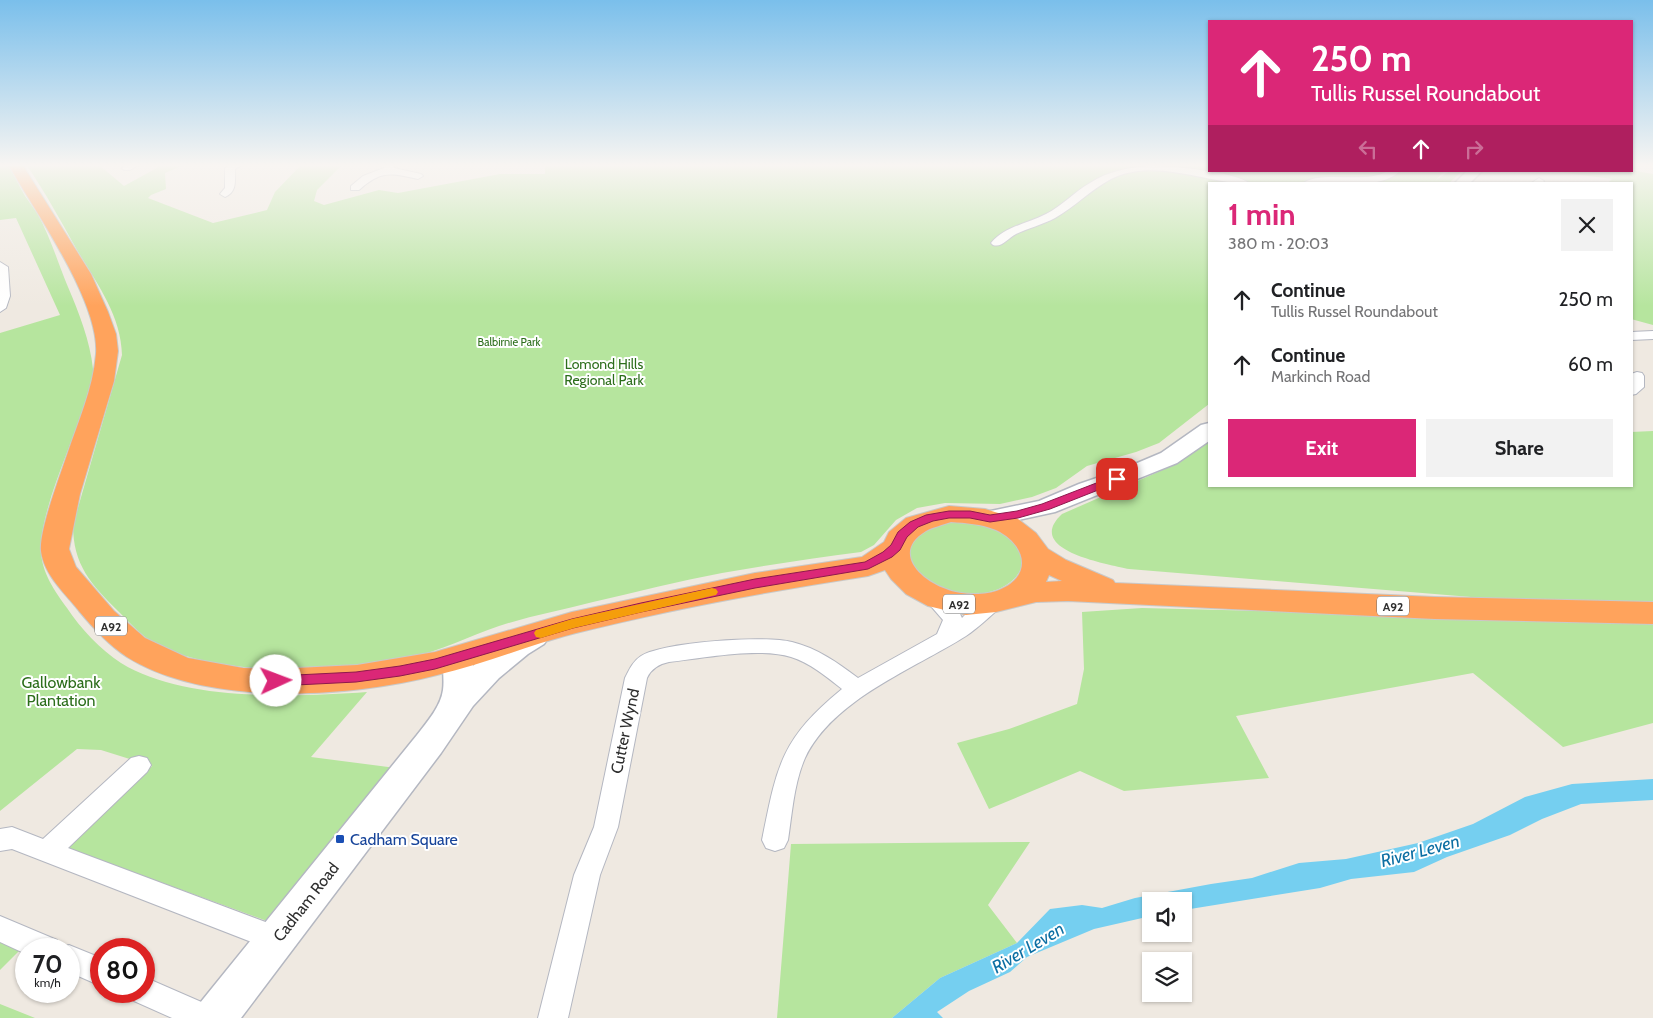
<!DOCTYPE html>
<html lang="en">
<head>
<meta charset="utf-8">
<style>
  body { margin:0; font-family:Cabin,sans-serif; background:#f2f2f2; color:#202124; height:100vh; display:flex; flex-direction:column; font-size:19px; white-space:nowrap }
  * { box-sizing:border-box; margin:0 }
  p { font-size:16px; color:#757577 }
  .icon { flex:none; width:28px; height:28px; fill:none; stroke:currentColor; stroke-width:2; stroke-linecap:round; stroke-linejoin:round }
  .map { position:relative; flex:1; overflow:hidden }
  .side { position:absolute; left:1208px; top:182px; width:425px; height:305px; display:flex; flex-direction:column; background:#fff; border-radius:0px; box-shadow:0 1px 4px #0004 }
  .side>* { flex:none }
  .hud { position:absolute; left:1208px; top:20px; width:425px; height:152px; border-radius:0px; box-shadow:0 1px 4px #0004; background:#db2777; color:#fff; overflow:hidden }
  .fabs { position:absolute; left:1142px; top:892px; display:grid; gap:10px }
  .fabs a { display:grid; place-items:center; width:50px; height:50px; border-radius:0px; background:#fff; box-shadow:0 1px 4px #0004; font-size:25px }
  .speed { position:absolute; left:15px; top:938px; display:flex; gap:10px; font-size:25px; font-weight:700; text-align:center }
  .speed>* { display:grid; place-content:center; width:65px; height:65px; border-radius:50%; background:#fff; box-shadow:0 1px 4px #0004; line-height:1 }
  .speed small { font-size:12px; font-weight:400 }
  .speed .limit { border:8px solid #d22; background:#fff; color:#111 }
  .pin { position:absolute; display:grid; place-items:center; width:42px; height:42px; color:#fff; margin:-21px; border-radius:10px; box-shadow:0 2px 8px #0006 }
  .me { position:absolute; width:55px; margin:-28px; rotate:88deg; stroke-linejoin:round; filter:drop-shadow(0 0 4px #0008) }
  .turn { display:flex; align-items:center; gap:18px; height:105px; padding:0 20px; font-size:22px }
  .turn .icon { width:65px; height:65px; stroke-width:2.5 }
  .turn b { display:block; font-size:35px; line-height:42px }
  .lanes { display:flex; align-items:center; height:48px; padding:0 20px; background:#0003; justify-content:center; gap:25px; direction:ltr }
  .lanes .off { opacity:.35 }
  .round { display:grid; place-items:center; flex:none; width:52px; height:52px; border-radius:0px; background:#f2f2f2 }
  .overview { display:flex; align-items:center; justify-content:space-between; height:85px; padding:0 20px }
  h1 { font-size:30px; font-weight:800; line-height:38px; color:#db2777 }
  .button { display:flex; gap:10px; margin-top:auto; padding:10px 20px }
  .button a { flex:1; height:58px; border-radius:0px; background:#db2777; color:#fff; font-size:20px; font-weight:800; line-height:58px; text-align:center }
  .button a+a { background:#f2f2f2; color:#202124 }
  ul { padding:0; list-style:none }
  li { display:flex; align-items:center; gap:15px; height:65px; padding:0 20px }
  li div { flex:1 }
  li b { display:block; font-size:19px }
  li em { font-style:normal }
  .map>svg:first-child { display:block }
  .green { fill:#b6e59e }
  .water { fill:#75cff0 }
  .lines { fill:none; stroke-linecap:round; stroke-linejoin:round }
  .street-casing { stroke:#b4b7c1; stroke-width:2 }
  .secondary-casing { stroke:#b4b7c1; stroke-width:3 }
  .highway-casing { stroke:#c9c9c9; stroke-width:2 }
  .street { fill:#fff; fill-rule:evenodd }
  .secondary { fill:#fff; fill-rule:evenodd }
  .highway { fill:#ffa35c; fill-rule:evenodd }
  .route { fill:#db2777; stroke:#8e194d }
  .slow { fill:#f59e0b }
  .transit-dot { fill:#1a4fb4; stroke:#fff; stroke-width:2 }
  .labels { text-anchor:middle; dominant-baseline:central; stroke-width:4; stroke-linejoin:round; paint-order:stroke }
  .far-park-label { font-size:11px; fill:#2c6e1b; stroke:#fff }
  .shield { fill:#fff; stroke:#6d6d6d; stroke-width:1 }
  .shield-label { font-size:12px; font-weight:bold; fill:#2e2e2e }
  .park-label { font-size:14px; fill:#2c6e1b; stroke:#fff }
  .near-park-label { font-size:16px; fill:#2c6e1b; stroke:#fff }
  .near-street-label { font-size:16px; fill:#2e2e2e; stroke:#fff }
  .near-transit-label { font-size:16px; fill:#164399; stroke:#fff; text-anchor:start }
  .near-water-label { font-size:18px; font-style:italic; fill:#0d6fa3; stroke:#fff }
</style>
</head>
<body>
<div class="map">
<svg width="1653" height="1018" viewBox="0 0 1653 1018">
  <rect width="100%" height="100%" fill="#efe9e1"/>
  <!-- green -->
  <g class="green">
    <path d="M 0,164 L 8,164 C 14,175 19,186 25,196 C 29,202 33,207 37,213 C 50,236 58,263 68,287 C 79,313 90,341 93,369 C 94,377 89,388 87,396 C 75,437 55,477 45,519 C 35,559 44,576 67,608 C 80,628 101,650 121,663 C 184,702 295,697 367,692 L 311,757 L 396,768 L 275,924 L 64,847 L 152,766 L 101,750 L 77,749 L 0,811 L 0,333 L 60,315 L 16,218 L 0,220 Z"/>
    <path d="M 26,164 L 98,164 L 124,186 L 164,164 L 186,164 L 165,173 L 166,189 L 151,195 L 148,198 L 213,223 L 267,210 L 275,192 L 302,164 L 343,164 L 317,190 L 314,201 L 324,205 L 379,190 L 398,193 L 500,174 L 545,174 L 545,164 L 1209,164 L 1209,171 L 1444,171 L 1436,180 L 1450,171 L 1462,171 L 1448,184 L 1209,184 L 1209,404 L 1159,443 L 1136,452 L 1087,466 L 1056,488 L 1032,497 L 1000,504 L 945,503 L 917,508 L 896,520 L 874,545 L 861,552 C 814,558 768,565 722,573 C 679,581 636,592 593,602 C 562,610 530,616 499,626 C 469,636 441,651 408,658 C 337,674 234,676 165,649 C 146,641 132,625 118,611 C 91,584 73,565 73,525 L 122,355 C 121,315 97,284 77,250 C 61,221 45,192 26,164 Z"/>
    <path d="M 1631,170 L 1653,174 L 1653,325 L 1631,319 L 1631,184 L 1607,184 L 1612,179 L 1550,171 Z"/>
    <path d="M 1653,431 L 1653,603 L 1532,602 L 1129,569 C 1107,564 1023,550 1062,514 L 1174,465 L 1209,442 L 1209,486 L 1631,486 L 1631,432 Z"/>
    <path d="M 950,521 C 962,522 977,522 989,526 C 1055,550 1014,606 952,592 C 946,590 936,589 930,586 C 922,581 914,571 908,565 L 909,541 L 919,531 Z"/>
    <path d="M 1142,608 L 1653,621 L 1653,723 L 1563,747 L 1473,673 L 1236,716 L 1269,778 L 1124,791 L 1080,771 L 989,809 L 957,743 L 1009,729 L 1077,704 L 1084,669 L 1082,612 Z"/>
    <path d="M 1030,842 L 988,905 L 1017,943 L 940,978 L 892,1018 L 777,1018 L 791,844 Z"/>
    <path d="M 0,942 L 20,950 L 0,970 Z"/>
    <path d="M 0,1004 L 35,1018 L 0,1018 Z"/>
  </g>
  <!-- water -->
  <path class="water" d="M 1653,779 L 1653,800 L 1581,804 L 1542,819 L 1510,835 L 1447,857 L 1414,872 L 1351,879 L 1320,888 L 1184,910 L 1184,901 L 1151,901 L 1151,916 L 1094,929 L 1027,957 L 1010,972 L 969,991 L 937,1012 L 943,1018 L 892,1018 L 940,978 L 1017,943 L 1050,909 L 1082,905 L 1102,908 L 1135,898 L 1211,884 L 1252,878 L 1299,863 L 1346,859 L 1418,843 L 1473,824 L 1525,797 L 1572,784 Z"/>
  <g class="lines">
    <!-- street casing -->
    <g class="street-casing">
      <g id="street">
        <path d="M 128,164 L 140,164 L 130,170 L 124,170 L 122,168 Z"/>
        <path d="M 231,164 L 243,164 L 235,169 C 235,181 237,192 225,197 L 220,194 L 225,188 L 225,168 Z"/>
        <path d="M 384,164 L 394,164 L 394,168 L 421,174 L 423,176 L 418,179 C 391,173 381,170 359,190 L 351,190 L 351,186 L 363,176 L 384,168 Z"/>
        <path d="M 1149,166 C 1171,166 1234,171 1251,184 C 1205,184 1157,157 1111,179 C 1090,190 1075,207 1055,218 C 1042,225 1028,228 1016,234 C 1008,238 1002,248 993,245 L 991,243 C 1005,226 1027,224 1046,214 C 1062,206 1074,192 1090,183 C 1108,171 1128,168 1149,166 Z"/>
        <path d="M 1388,171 L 1400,171 C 1382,190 1327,184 1302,184 C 1320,169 1365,185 1388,171 Z"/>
        <path d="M 1539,178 L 1544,181 L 1542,184 L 1530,184 Z"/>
        <path d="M 0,262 L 8,267 L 10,296 L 6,308 L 0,312 Z"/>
        <path d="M 1653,331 L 1653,339 L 1631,340 L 1631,332 Z"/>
        <path d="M 1637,372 L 1642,373 L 1644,376 L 1644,387 L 1636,394 L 1631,395 L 1631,374 Z"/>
        <path d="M 933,590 C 945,594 957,606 962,618 C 973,608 985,593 1001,597 L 1004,602 L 1001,607 C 990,616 978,628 966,636 C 914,669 833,699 805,758 C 794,783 792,814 788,840 L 784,848 L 775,851 L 766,848 L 762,840 C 777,765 781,739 842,689 C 827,677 810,663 791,657 C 760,647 702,658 669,662 C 659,664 651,669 647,678 L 618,827 L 600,875 L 568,1018 L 538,1018 L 574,875 L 594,827 L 625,678 C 629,670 633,661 641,656 C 663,642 765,635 792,642 C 817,648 838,663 858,678 L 937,634 L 943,620 L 923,597 L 926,592 Z"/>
        <path d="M 139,756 L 147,758 L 151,765 L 147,772 L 68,848 L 287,930 L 291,939 L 287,948 L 277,952 L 12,849 L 0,851 L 0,829 L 12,827 L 43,839 L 131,758 Z"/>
        <path d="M 0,916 L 57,940 L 60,948 L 69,945 L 101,958 L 101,986 L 69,972 L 69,949 L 26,949 L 26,954 L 0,942 Z"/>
        <path d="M 144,977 L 206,1004 L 211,1014 L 209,1018 L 172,1018 L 134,1001 L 130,991 L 144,991 Z"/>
      </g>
    </g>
    <!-- secondary casing -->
    <g class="secondary-casing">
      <g id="secondary">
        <path d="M 1467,171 L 1482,171 L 1469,184 L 1454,184 Z"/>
        <path d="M 1209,423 L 1209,441 L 1177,463 L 1055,512 L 990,526 L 981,523 L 977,518 L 981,513 L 1039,501 L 1079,484 L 1123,469 L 1161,453 L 1201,425 Z"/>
        <path d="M 534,627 L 544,630 L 549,637 L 544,644 L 528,654 L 499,678 L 473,706 L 441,753 L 241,1018 L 194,1018 L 200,1003 L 417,735 C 427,722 441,706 443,690 C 445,676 440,663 447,650 L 458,647 L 469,650 L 473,658 L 473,666 C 490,650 511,633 534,627 Z"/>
      </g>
    </g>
    <!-- highway casing -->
    <g class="highway-casing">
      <path id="highway" d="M 8,164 L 22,164 L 91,274 L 108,312 L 116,334 L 118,351 L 114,381 L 80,494 L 69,549 L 76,567 L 114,611 L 145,638 L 188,658 L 243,668 L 276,669 L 357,665 L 435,652 L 572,612 L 755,573 L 862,557 L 884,542 L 889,532 L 906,518 L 949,506 L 985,509 L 1018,519 L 1036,533 L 1048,549 L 1066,560 L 1113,580 L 1115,583 L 1435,597 L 1653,602 L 1653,624 L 1435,619 L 1068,601 L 1036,602 L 996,612 L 966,615 L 928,606 L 906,594 L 891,579 L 885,570 L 868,576 C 770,591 672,609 576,633 C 529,645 484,664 437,675 C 349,698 207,707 127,657 C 109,645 93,628 79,611 C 65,593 44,575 41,551 C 39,531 60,476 67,455 C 78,422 93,389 96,354 C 100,302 34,210 8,164 ZM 951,522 C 966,523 981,524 996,530 C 1026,544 1034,576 999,590 C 985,596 960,595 946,589 C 920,580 891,552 926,531 C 933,527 943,525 951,522 ZM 1049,575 L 1062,581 L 1046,582 Z"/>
    </g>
    <!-- street -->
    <use href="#street" class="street"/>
    <!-- secondary -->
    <use href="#secondary" class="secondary"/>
    <!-- highway -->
    <use href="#highway" class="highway"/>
  </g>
  <!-- sky -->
  <linearGradient id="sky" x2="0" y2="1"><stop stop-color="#7abfeb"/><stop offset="0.54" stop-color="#f8f5f2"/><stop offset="1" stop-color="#f8f5f2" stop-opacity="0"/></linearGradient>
  <rect width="1653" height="306" fill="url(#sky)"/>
  <!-- route -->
  <path class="route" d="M 1117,475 L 1123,479 L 1121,481 L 1050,509 L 1018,518 L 990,522 L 970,518 L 949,518 L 933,521 L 918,527 L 907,537 L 900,550 L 892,557 L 868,569 L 755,588 L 641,612 L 573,628 L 435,669 L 400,676 L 356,682 L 276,686 L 271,685 L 269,681 L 271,677 L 276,676 L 356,672 L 400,666 L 435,659 L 572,619 L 641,603 L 755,579 L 865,562 L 883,552 L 891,545 L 898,532 L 910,522 L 926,515 L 949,511 L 970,511 L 990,515 L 1017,511 L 1042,504 Z"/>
  <!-- slow -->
  <path class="slow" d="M 712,588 L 716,589 L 718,592 L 716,595 L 574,628 L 541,638 L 536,637 L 534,633 L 536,630 L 572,619 Z"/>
  <!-- markers -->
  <rect class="transit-dot" x="335" y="834" width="10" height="10" rx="2.5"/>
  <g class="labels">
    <!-- far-park labels -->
    <g class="far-park-label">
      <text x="509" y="342">Balbirnie Park</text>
    </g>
    <!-- shield labels -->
    <g class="shield">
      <rect x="943" y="594.5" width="32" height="19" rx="4"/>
      <rect x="1377" y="596.5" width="32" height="19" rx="4"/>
      <rect x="95" y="616.5" width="32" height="19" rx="4"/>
    </g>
    <g class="shield-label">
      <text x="959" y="604">A92</text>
      <text x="1393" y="606">A92</text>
      <text x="111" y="626">A92</text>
    </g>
    <!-- park labels -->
    <g class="park-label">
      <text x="604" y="364">Lomond Hills<tspan x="604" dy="16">Regional Park</tspan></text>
    </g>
    <!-- near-park labels -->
    <g class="near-park-label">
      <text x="61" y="682">Gallowbank<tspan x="61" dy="18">Plantation</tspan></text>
    </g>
    <!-- near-street labels -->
    <g class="near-street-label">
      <text transform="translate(625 731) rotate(-78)">Cutter Wynd</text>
      <text transform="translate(306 902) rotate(-52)">Cadham Road</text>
    </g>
    <!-- near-transit labels -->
    <g class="near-transit-label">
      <text x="350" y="839">Cadham Square</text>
    </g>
    <!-- near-water labels -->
    <g class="near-water-label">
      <text transform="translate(1420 851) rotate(-15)">River Leven</text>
      <text transform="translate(1028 948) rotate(-31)">River Leven</text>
    </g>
  </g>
</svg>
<div class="fabs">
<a><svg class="icon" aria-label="sound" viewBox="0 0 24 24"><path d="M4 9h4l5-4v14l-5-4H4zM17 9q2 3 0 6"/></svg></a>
<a><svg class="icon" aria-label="layers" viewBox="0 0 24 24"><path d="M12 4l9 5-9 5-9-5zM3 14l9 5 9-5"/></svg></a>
</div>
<div class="speed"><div>70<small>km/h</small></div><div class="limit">80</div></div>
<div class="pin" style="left:1117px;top:479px;background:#d93025"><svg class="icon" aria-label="arrive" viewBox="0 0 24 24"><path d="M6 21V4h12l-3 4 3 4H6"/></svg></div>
<svg class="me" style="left:276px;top:681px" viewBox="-20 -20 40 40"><circle r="19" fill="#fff"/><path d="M0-13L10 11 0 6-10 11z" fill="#db2777"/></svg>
<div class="hud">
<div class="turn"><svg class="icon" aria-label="ahead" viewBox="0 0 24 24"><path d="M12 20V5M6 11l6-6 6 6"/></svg><div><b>250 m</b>Tullis Russel Roundabout</div></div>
<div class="lanes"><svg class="icon off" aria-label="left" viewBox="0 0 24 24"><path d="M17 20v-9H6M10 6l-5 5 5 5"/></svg><svg class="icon" aria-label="ahead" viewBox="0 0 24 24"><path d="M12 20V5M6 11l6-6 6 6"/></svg><svg class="icon off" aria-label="right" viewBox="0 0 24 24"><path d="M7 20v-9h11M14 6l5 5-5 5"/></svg></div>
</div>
<section class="side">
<div class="overview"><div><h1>1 min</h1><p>380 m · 20:03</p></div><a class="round"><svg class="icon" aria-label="close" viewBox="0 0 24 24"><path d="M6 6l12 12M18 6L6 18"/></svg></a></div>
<ul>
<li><svg class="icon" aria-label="ahead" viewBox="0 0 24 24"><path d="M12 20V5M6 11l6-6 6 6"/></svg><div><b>Continue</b><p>Tullis Russel Roundabout</p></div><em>250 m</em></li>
<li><svg class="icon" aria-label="ahead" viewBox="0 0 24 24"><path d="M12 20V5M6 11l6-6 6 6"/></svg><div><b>Continue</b><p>Markinch Road</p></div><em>60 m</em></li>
</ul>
<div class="button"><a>Exit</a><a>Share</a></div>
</section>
</div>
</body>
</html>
